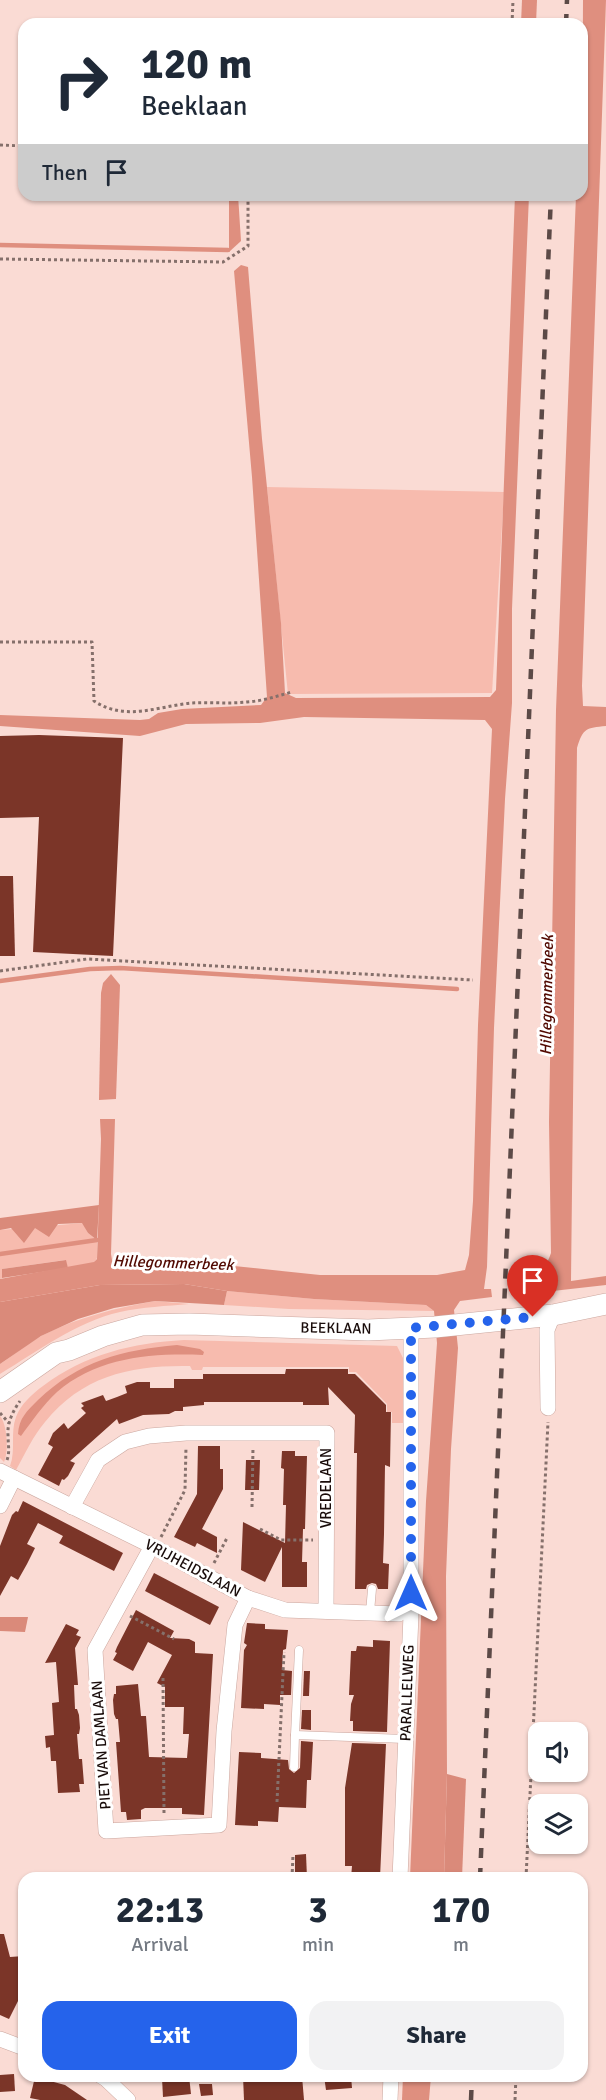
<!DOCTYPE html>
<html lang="en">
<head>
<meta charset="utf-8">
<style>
  body { margin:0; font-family:Signika,sans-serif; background:#f2f2f3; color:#1f2937; height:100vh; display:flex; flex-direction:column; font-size:22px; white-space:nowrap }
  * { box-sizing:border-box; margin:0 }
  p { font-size:20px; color:#747a83 }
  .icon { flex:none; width:33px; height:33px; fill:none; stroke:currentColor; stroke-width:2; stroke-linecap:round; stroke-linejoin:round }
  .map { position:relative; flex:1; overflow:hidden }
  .details { position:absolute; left:18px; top:1872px; width:570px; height:210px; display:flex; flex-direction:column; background:#fff; border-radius:18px; box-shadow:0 2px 4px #0004 }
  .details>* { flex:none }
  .top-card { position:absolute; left:18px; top:18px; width:570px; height:183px; border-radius:18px; box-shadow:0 2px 4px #0004; background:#fff; color:#1f2937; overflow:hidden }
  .controls { position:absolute; left:528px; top:1722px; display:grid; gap:12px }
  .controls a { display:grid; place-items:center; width:60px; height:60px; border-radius:12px; background:#fff; box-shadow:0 2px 4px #0004; font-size:30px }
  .pin { position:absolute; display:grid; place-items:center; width:51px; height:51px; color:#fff; margin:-62px -26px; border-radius:50% 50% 50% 0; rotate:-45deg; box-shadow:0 0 6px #0007 }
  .pin .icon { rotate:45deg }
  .me { position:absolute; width:66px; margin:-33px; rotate:0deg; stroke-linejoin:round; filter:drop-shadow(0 0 4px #0008) }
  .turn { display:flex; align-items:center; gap:21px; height:126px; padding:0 24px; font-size:27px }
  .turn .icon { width:78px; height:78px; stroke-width:2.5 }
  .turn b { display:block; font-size:42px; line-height:51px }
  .then { display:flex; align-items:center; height:57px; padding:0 24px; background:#0003; gap:12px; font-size:22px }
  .eta { display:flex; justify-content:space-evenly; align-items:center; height:102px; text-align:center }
  .eta b { font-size:36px; font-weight:800; line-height:42px }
  .button { display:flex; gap:12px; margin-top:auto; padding:12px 24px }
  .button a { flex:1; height:69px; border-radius:18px; background:#2563eb; color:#fff; font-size:24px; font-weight:800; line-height:69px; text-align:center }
  .button a+a { background:#f2f2f3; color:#1f2937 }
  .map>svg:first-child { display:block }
  .green { fill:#f7bbae }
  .forest { fill:#da8a7a }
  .water { fill:#df8f7f }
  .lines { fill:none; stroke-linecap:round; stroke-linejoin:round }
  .stream { stroke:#df8f7f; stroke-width:4.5 }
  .building { fill:#7b3528 }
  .lane-casing { stroke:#cba79f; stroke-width:9 }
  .street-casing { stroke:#cba79f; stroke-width:16 }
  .secondary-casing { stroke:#cba79f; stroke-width:22 }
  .path { stroke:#85706b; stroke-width:3; stroke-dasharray:3 3; stroke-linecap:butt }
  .lane { stroke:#fff; stroke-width:8 }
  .street { stroke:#fff; stroke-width:15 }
  .secondary { stroke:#fff; stroke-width:21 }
  .rail { stroke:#5c4a47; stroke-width:4.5; stroke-dasharray:10 10; stroke-linecap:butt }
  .route { stroke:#2563eb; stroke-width:10; stroke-dasharray:0 18 }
  .labels { text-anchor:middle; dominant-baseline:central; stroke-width:6; stroke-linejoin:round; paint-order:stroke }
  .street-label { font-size:15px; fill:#190c0a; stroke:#fff }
  .water-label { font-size:16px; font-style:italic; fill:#510901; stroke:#fff }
</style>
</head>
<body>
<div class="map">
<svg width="606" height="2100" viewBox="0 0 606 2100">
  <rect width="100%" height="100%" fill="#fadbd4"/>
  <!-- green -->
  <g class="green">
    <path d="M 267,487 L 504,492 L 492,693 L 288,694 Z"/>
    <path d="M 83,1223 L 88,1233 L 97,1240 L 97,1258 L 94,1263 L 68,1268 L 65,1260 L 2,1269 L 2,1278 L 0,1279 L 0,1230 Z"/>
    <path d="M 227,1291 L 314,1299 L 426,1305 L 434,1311 L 289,1309 L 224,1305 Z"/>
    <path d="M 155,1301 L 189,1304 C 167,1306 142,1307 120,1312 C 76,1322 38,1351 0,1374 L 0,1364 C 14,1355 28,1343 43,1335 C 79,1317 116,1308 155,1301 Z"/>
    <path d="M 184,1340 L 397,1346 L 403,1358 L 404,1423 L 392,1423 L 392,1412 L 387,1412 L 387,1404 L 356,1372 L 349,1372 L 349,1367 L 203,1367 L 202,1370 L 192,1370 L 190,1366 C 132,1365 83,1375 45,1422 C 33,1436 25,1454 16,1470 L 10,1466 C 16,1450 10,1433 16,1417 C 21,1404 32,1394 43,1386 C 85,1354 133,1343 184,1340 Z"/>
    <path d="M 0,1416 C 7,1424 9,1451 4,1462 L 0,1458 Z"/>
  </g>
  <!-- forest -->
  <g class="forest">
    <path d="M 99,1205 L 97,1240 L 88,1233 L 82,1223 L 58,1224 L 49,1237 L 35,1228 L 24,1243 L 11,1228 L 0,1230 L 0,1218 Z"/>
    <path d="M 66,1260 L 68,1268 L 2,1278 L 2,1269 Z"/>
    <path d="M 184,1284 L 227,1291 L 224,1305 L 155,1301 L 114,1308 L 78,1319 L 41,1336 L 0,1364 L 0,1302 L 100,1285 Z"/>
    <path d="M 0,1617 L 28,1617 L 25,1632 L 0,1631 Z"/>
    <path d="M 447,1774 L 466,1779 L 462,1878 L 444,1878 Z"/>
  </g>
  <!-- water -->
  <g class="water">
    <path d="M 522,0 L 537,0 L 536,24 L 521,24 Z"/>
    <path d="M 583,0 L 606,0 L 582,686 L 583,706 L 606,707 L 606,726 C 586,728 583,728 577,748 L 571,1281 L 606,1276 L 606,1285 L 526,1294 L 526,1285 C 536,1271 544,1274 551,1253 L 549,1122 L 556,710 L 576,195 L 582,195 Z"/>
    <path d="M 229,195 L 238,195 L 241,241 L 229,252 Z"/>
    <path d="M 515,195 L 529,195 L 512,609 L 512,703 L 505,799 L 494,1028 L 487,1267 L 484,1289 L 491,1289 L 492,1297 L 460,1301 L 454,1310 L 458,1348 L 451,1449 L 446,1576 L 447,1774 L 444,1878 L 410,1878 L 426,1501 L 437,1343 L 434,1311 L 426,1305 L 314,1299 L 227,1291 L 184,1284 L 100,1285 L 0,1302 L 0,1279 L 94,1262 L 97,1259 L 101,1139 L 100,1119 L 115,1119 L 111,1254 L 112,1260 L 114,1263 L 205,1263 L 320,1275 L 437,1275 L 465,1270 L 469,1255 L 473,1201 L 478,1025 L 492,729 L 485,720 L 304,717 L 260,723 L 186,724 L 140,736 L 0,726 L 0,715 L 140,720 L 149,719 L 158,713 L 182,709 L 261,705 L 267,697 L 252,477 L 234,271 L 241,265 L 248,267 L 262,439 L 281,623 L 285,693 L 296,698 L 490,697 L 496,690 Z"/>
    <path d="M 111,974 L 120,985 L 116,1099 L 99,1100 L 101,993 L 103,983 Z"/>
    <path d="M 177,1345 L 200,1349 L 204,1352 L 203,1355 C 151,1353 98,1357 57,1392 C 43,1405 32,1421 21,1436 L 18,1434 C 19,1418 27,1411 38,1400 C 79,1361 122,1350 177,1345 Z"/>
    <path d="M 403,2076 L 431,2076 L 429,2100 L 402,2100 Z"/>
  </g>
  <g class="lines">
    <!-- stream -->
    <g class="stream">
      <path d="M 0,245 L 228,250"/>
      <path d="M 0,981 L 90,969 L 120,968 L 457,989"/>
      <path d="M 0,1254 L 97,1240"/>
    </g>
  </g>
  <!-- building -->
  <g class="building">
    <path d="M 39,735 L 123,738 L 113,956 L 33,952 L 39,817 L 0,818 L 0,736 Z"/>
    <path d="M 0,876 L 13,876 L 15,956 L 0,956 Z"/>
    <path d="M 286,1369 L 348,1369 L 348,1374 L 355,1374 L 386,1405 L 386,1412 L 391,1412 L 390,1467 L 385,1465 L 384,1534 L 383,1563 L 389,1564 L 388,1589 L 378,1589 L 376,1584 L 372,1583 L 367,1585 L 366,1589 L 355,1589 L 357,1453 L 354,1453 L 355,1415 L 328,1387 L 329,1405 L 303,1405 L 303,1402 L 204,1402 L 204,1405 L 183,1407 L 183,1411 L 175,1411 L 169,1414 L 143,1415 L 119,1424 L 117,1419 L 70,1461 L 75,1463 L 68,1476 L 64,1480 L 62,1479 L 59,1486 L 38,1475 L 53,1447 L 48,1444 L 53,1433 L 64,1423 L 68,1429 L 86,1413 L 81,1408 L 84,1406 L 81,1403 L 103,1395 L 106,1401 L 117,1397 L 127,1393 L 125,1386 L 137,1382 L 150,1382 L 150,1388 L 174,1388 L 174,1379 L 203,1379 L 203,1374 L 285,1374 Z"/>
    <path d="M 198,1446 L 220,1446 L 220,1469 L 223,1469 L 223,1489 L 202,1529 L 217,1537 L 217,1553 L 197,1543 L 195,1547 L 174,1537 L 197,1494 Z"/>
    <path d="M 282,1451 L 295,1451 L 295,1456 L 307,1456 L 305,1529 L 303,1529 L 302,1562 L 307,1562 L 307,1587 L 282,1587 L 282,1547 L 265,1582 L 241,1570 L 243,1522 L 285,1543 L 286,1505 L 283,1505 L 284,1469 L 281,1468 Z"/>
    <path d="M 246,1460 L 260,1460 L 259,1490 L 245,1490 Z"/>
    <path d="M 23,1501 L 123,1553 L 114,1571 L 59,1543 L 63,1536 L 38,1523 L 27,1544 L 35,1548 L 27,1564 L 18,1580 L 11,1576 L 0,1596 L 0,1546 L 12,1515 L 16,1511 L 18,1512 Z"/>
    <path d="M 154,1573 L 219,1607 L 210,1625 L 145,1591 Z"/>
    <path d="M 136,1610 L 174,1631 L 170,1638 L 189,1639 L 195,1642 L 195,1653 L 213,1654 L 204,1815 L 182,1814 L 182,1808 L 145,1808 L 141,1810 L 141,1819 L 127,1820 L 126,1812 L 121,1812 L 116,1742 L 120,1742 L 118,1719 L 116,1719 L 114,1714 L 113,1700 L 114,1694 L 116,1694 L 116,1686 L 138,1684 L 141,1716 L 146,1716 L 149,1757 L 187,1758 L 189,1734 L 183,1734 L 184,1707 L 165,1707 L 165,1687 L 157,1683 L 172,1655 L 148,1642 L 133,1671 L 113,1660 L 117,1653 L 115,1652 L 117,1647 Z"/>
    <path d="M 247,1623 L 265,1624 L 265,1629 L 288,1630 L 286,1649 L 283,1650 L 282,1670 L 292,1671 L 291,1695 L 280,1695 L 280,1705 L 264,1704 L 264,1709 L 241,1708 L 244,1650 L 247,1645 L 244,1643 Z"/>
    <path d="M 66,1624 L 79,1630 L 76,1635 L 81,1637 L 75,1648 L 78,1685 L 74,1685 L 75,1709 L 77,1709 L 79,1715 L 80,1728 L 79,1734 L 77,1734 L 79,1759 L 82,1759 L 84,1784 L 79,1784 L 80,1792 L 58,1793 L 56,1761 L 51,1761 L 50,1747 L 46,1748 L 45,1736 L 54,1735 L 52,1703 L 59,1702 L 56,1662 L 45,1663 Z"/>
    <path d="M 373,1640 L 390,1641 L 387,1732 L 353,1731 L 353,1721 L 350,1721 L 351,1704 L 354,1695 L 349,1695 L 351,1651 L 356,1651 L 357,1646 L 373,1647 Z"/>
    <path d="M 304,1671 L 310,1671 L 309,1696 L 303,1696 Z"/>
    <path d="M 302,1710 L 311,1710 L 311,1730 L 301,1729 Z"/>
    <path d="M 301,1741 L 313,1742 L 311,1780 L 307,1780 L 306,1808 L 279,1807 L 278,1822 L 258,1821 L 258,1826 L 235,1825 L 239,1752 L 261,1753 L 261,1758 L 288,1760 L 289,1769 L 294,1773 L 300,1768 Z"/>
    <path d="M 352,1743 L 386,1744 L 380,1878 L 351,1878 L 352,1866 L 345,1866 L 345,1788 Z"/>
    <path d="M 306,1854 L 307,1878 L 295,1878 L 295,1855 Z"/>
    <path d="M 0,1934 L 4,1934 L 10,1957 L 24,1956 L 24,1989 L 9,2019 L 0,2015 Z"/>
    <path d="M 14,2074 L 15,2091 L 0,2092 L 0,2075 Z"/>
    <path d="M 173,2076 L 189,2076 L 191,2094 L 163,2097 L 162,2078 Z"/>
    <path d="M 243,2076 L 302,2076 L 304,2100 L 244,2100 Z"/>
    <path d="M 324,2076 L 351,2076 L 352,2088 L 326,2090 Z"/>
    <path d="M 35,2077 L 65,2085 L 87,2100 L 40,2100 L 30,2098 Z"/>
    <path d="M 199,2084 L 212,2084 L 213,2095 L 201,2096 Z"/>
  </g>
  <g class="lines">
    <!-- lane casing -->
    <g class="lane-casing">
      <g id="lane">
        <path d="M 370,1612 L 372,1589"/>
        <path d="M 295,1735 L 299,1650"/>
        <path d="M 294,1767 L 295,1735 L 405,1739"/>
      </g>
    </g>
    <!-- street casing -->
    <g class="street-casing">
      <g id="street">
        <path d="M 548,1408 L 547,1330 L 553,1315"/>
        <path d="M 0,1471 L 152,1546 L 248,1598 L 285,1610 L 399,1614"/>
        <path d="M 0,1506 L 14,1478"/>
        <path d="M 72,1507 L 98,1460 L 125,1442 L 149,1436 L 186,1433 L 327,1433 L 326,1611"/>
        <path d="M 152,1546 L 95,1650 L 106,1831 L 219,1825 L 224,1731 L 235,1625 L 248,1598"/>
        <path d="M 400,1878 L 411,1615 L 411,1328"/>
        <path d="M 0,2039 L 24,2048"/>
        <path d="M 101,2076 L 106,2079 L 128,2100"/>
        <path d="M 390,2100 L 391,2076"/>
      </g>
    </g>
    <!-- secondary casing -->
    <g class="secondary-casing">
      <path id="secondary" d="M 0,1392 L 56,1353 L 69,1350 L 103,1336 L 142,1325 L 189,1324 L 368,1330 L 435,1327 L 553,1315 L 606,1304"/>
    </g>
    <!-- path -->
    <g class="path">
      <path d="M 512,24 L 513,0"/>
      <path d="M 0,145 L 24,146"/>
      <path d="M 0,259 L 223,262 L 248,246 L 248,195"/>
      <path d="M 0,642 L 92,642 L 94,701 C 126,722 158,706 192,703 C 210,702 229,704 247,702 C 263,701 277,696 292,692"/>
      <path d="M 0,971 L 87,959 L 473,980"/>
      <path d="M 0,1413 L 9,1423"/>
      <path d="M 7,1460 C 10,1452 8,1444 8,1435 C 7,1423 13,1411 20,1401"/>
      <path d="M 252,1507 L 253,1447"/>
      <path d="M 260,1529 L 281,1540 L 313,1540"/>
      <path d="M 161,1537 L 185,1490 L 186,1447"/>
      <path d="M 214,1563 L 227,1538"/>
      <path d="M 130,1616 L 174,1639"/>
      <path d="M 163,1678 L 164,1814"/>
      <path d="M 277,1802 L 284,1652"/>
      <path d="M 292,1878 L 293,1855"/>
      <path d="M 526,1878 L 548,1422"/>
      <path d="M 515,2100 L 516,2076"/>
    </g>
    <!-- lane -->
    <use href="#lane" class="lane"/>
    <!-- street -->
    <use href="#street" class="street"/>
    <!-- secondary -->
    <use href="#secondary" class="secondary"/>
    <!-- rail -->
    <g class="rail">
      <path d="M 566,24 L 567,0"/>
      <path d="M 480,1878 L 551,195"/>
      <path d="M 471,2100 L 472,2076"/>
    </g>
  </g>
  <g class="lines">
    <!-- route -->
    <path class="route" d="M 411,1593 L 411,1328 L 533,1317"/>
  </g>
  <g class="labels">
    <!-- street labels -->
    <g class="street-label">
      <text transform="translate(336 1328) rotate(1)">BEEKLAAN</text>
      <text transform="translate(326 1488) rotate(-90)">VREDELAAN</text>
      <text transform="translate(193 1568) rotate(28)">VRIJHEIDSLAAN</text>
      <text transform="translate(407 1693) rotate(-88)">PARALLELWEG</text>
      <text transform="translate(101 1745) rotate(-94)">PIET VAN DAMLAAN</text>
    </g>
    <!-- water labels -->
    <g class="water-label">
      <text transform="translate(547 995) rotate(-89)">Hillegommerbeek</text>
      <text transform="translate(173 1263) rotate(2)">Hillegommerbeek</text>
    </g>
  </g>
</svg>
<div class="controls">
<a><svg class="icon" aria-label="sound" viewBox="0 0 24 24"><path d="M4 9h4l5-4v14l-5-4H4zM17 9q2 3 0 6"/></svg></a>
<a><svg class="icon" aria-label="layers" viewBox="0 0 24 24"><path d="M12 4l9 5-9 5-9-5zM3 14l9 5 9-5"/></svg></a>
</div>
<div class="pin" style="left:533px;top:1317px;background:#d93025"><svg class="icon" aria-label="arrive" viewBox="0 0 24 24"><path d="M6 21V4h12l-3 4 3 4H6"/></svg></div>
<svg class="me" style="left:411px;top:1593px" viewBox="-20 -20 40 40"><path d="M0-17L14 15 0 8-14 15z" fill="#2563eb" stroke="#fff" stroke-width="4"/></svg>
<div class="top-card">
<div class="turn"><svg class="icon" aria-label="right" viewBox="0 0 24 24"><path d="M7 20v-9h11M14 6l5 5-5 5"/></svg><div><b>120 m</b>Beeklaan</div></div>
<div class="then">Then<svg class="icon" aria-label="arrive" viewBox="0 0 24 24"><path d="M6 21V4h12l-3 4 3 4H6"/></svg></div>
</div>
<section class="details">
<div class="eta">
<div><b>22:13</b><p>Arrival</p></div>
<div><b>3</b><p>min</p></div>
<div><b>170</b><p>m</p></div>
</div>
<div class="button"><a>Exit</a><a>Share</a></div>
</section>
</div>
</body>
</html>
